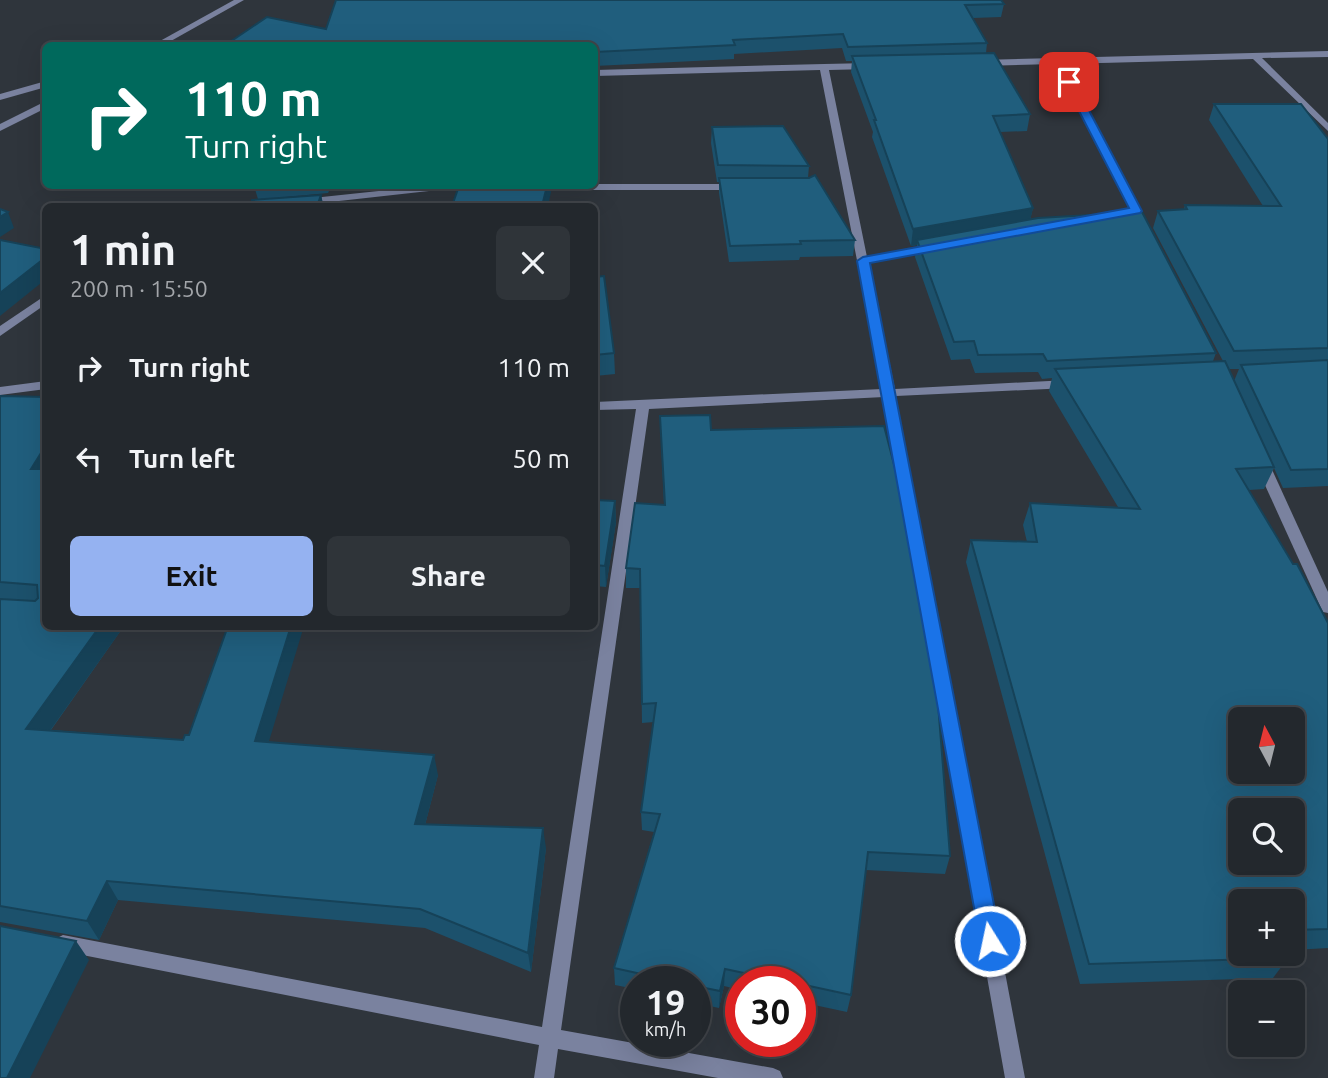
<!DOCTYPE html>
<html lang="en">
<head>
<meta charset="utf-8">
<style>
  body { margin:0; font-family:Ubuntu,sans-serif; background:#2f3439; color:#f1f3f6; height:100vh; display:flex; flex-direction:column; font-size:26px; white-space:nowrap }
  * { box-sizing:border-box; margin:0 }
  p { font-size:23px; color:#a3a6aa }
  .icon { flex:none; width:38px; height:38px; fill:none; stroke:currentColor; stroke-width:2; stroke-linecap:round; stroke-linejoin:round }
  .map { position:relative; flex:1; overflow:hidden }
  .sheet { position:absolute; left:42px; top:203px; width:556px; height:427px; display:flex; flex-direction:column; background:#23282d; border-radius:10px; box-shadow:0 7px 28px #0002,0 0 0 2px #404449 }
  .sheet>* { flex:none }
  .hud { position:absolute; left:42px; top:42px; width:556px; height:147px; border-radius:10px; box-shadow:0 7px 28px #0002,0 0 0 2px #404449; background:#00695c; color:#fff; overflow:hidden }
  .needle { width:46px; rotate:353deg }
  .controls { position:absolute; left:1228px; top:707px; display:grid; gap:14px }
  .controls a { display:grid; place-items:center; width:77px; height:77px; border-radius:10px; background:#23282d; box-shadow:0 7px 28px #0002,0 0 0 2px #404449; font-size:35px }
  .speed { position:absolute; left:620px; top:966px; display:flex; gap:14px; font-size:35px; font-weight:700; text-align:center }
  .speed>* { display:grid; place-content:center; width:91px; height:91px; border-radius:50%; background:#23282d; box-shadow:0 7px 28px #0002,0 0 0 2px #404449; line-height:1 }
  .speed small { font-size:18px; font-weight:400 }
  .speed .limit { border:10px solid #d22; background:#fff; color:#111 }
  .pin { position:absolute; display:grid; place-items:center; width:60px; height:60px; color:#fff; margin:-30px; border-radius:14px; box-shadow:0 4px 10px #0006 }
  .me { position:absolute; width:77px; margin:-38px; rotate:350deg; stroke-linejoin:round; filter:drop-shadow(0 0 5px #0008) }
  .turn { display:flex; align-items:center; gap:24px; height:147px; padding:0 28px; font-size:32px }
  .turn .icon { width:91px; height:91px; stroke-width:2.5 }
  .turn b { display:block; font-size:49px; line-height:60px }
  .round { display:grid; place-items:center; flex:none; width:74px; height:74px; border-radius:10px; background:#2f3439 }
  .head { display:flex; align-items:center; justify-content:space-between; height:119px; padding:0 28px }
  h1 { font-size:42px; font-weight:600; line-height:52px }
  .button { display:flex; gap:14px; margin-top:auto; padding:14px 28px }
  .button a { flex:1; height:80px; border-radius:10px; background:#95b2f1; color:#111; font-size:28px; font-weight:600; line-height:80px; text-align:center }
  .button a+a { background:#2f3439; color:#f1f3f6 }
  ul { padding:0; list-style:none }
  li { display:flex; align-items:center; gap:21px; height:91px; padding:0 28px }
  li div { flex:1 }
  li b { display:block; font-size:26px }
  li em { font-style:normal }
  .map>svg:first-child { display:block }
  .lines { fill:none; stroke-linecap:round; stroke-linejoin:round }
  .street { fill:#7a829f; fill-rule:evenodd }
  .wall { fill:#1c516c; fill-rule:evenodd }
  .shaded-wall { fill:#164258 }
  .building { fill:#205e7d; stroke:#164258; stroke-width:2; fill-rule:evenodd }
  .route { fill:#1a73e8; stroke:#114b97; stroke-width:2 }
</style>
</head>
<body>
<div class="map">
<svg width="1328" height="1078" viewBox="0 0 1328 1078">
  <rect width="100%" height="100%" fill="#2f353c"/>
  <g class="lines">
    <!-- street -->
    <g class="street">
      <path d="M 234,0 L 244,0 L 162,46 L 151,46 Z"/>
      <path d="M 1328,51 L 1328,57 L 1262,58 L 1328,123 L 1328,131 L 1253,59 L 1063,64 L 1150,227 L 1145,230 L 1140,227 L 1054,64 L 981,66 L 977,63 L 981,60 Z"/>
      <path d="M 824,64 L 870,63 L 874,66 L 870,69 L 829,70 L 867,257 L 934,245 L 939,248 L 934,251 L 869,263 L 895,389 L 1068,380 L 1074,384 L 1068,388 L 896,396 L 1025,1078 L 1005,1078 L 884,397 L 649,409 L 561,1030 L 773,1068 L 780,1071 L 783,1078 L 718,1078 L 558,1049 L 554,1078 L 534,1078 L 539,1045 L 57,950 L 54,944 L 57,938 L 63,935 L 542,1027 L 636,409 L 595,410 L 595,402 L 882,389 L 820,70 L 595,76 L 595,70 Z"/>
      <path d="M 46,81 L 46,87 L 0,100 L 0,94 Z"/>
      <path d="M 46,101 L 46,108 L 0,131 L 0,124 Z"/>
      <path d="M 595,184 L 735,184 L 740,187 L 735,190 L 532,190 L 527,187 Z"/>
      <path d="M 426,186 L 481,187 L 476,190 L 447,189 L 303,205 L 298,202 L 303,199 Z"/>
      <path d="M 46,295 L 46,304 L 0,336 L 0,326 Z"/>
      <path d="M 46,381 L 46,389 L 0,395 L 0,387 Z"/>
      <path d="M 1261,457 L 1268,461 L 1328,592 L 1328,613 L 1323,612 L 1321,608 L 1254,461 Z"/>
      <path d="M 158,626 L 178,626 L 171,632 L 160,630 Z"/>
    </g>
  </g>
  <!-- wall -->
  <g class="wall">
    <path d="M 1004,4 L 1001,17 L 973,18 L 987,43 L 986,53 L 1030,114 L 1027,131 L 1000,132 L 1033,208 L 1030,220 L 1216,353 L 1213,361 L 1223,361 L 1153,228 L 1158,211 L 1184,209 L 1185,205 L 1263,206 L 1209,120 L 1214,104 L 1328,139 L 1328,486 L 1283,488 L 1274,468 L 1264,489 L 1249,490 L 1328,623 L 1328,948 L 1293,950 L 1293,901 L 1241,901 L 1288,958 L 1273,978 L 1080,984 L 966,562 L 971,540 L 1027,542 L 1023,525 L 1030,503 L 1118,507 L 1049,391 L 1052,378 L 1042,379 L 1038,372 L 975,373 L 970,359 L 951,360 L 915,257 L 917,245 L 911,246 L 872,137 L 873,132 L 851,72 L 852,61 L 846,61 L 842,48 L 734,54 L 734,59 L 595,66 L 595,46 L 326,29 ZM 1229,369 L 1239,369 L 1234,381 Z"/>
    <path d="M 712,127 L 809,166 L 808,178 L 855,240 L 853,256 L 800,257 L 799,260 L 729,262 L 719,193 L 719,182 L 717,182 L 711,143 Z"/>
    <path d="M 254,186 L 345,186 L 342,191 L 329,191 L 328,193 L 275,198 L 321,195 L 323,204 L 258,199 Z"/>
    <path d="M 595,277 L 614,353 L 615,374 L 595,376 Z"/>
    <path d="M 0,396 L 46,626 L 124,626 L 51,730 L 183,740 L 269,742 L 438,775 L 425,825 L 546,848 L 531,972 L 425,928 L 118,900 L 99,940 L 0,922 Z"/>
    <path d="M 660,416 L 711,430 L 950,856 L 945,874 L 866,870 L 851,995 L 847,1012 L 800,1002 L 800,982 L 740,982 L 740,990 L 724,986 L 719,1008 L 695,1003 L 695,982 L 635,982 L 635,989 L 615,985 L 614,968 L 654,832 L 642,830 L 641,812 L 654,722 L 642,723 L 640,588 L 626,588 L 626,568 L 664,504 Z"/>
    <path d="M 595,500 L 615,501 L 616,522 L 606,587 L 595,586 Z"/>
  </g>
  <!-- shaded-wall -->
  <g class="shaded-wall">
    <path d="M 547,186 L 550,186 L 551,192 L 548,206 L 542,206 Z"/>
    <path d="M 321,195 L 323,204 L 322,206 L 317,206 Z"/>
    <path d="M 1033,208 L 1029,225 L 917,240 L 917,245 L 911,246 L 913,229 Z"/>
    <path d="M 8,212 L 14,228 L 0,237 L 0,217 Z"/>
    <path d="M 46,257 L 46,279 L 0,316 L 0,293 Z"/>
    <path d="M 46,445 L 46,482 L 31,469 Z"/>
    <path d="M 615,501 L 616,522 L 606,587 L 605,566 Z"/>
    <path d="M 100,626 L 124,626 L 37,749 L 26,729 Z"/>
    <path d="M 291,626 L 304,626 L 263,761 L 255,741 Z"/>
    <path d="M 434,755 L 438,775 L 420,844 L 415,824 Z"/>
    <path d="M 543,828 L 546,848 L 531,972 L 528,953 Z"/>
    <path d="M 107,881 L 118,900 L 99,940 L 87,921 Z"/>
    <path d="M 76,941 L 89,960 L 30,1078 L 7,1078 Z"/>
    <path d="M 725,969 L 724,986 L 719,1008 L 720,991 Z"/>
  </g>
  <!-- building -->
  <g class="building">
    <path d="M 336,0 L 1001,0 L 1004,4 L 965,5 L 987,43 L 848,47 L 843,34 L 733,40 L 735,45 L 595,52 L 595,46 L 224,46 L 267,17 L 326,29 Z"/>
    <path d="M 994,53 L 1030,114 L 993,116 L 1033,208 L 913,229 L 874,120 L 876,120 L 852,56 Z"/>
    <path d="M 1214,104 L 1301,104 L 1328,139 L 1328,348 L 1234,351 L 1158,211 L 1187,209 L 1185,205 L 1281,206 Z"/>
    <path d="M 783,126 L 809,166 L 718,165 L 712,127 Z"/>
    <path d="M 815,175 L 855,240 L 800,241 L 801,244 L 730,246 L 719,178 L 809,178 Z"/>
    <path d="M 459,186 L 547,186 L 542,206 L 452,206 Z"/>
    <path d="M 321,195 L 317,206 L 250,206 L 252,200 Z"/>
    <path d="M 0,209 L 8,212 L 0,217 Z"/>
    <path d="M 1142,212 L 1216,353 L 1047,361 L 1043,354 L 978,355 L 974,341 L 954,342 L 917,240 L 1038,218 Z"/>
    <path d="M 0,240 L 46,249 L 46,257 L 0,293 Z"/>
    <path d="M 604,276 L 614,353 L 595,355 L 595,277 Z"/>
    <path d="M 1328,360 L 1328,469 L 1291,470 L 1241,365 Z"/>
    <path d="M 1225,361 L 1274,467 L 1236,469 L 1293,564 L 1297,564 L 1328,623 L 1328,929 L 1293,930 L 1293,901 L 1241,901 L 1241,954 L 1286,954 L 1288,958 L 1089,964 L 971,540 L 1037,542 L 1030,503 L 1140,509 L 1055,369 ZM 1241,719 L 1293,719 L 1293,772 L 1241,772 ZM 1241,810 L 1293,810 L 1293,863 L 1241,863 Z"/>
    <path d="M 0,396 L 46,397 L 46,445 L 31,469 L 46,469 L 46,626 L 100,626 L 26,729 L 183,740 L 185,735 L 189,735 L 228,626 L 291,626 L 255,741 L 434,755 L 415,824 L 543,828 L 528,953 L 420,909 L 107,881 L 87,921 L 0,906 L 0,599 L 35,601 L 38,598 L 37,585 L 0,582 Z"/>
    <path d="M 710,415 L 711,430 L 884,426 L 914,541 L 934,652 L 950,856 L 868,852 L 851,995 L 800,984 L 800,982 L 787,982 L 725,969 L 720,991 L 695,986 L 695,982 L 678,982 L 614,968 L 660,814 L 641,812 L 656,703 L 642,704 L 640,569 L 626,568 L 635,503 L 665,505 L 660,416 Z"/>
    <path d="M 595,500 L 615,501 L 605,566 L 595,565 Z"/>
    <path d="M 0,926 L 76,941 L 7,1078 L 0,1078 Z"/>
  </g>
  <!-- route -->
  <path class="route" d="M 1065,80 L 1074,82 L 1142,211 L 1140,213 L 870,263 L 1001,941 L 998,948 L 990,951 L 983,948 L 980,941 L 857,261 L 863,257 L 1129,208 L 1064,82 Z"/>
</svg>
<div class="controls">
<a><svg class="needle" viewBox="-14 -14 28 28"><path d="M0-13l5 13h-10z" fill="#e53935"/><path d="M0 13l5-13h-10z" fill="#a3a6aa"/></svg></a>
<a><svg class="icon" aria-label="search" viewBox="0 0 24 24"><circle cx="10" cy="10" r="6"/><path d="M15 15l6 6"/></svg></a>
<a>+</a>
<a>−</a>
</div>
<div class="speed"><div>19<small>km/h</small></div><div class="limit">30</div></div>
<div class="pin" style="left:1069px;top:82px;background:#d93025"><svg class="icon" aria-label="arrive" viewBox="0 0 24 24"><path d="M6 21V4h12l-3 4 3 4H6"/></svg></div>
<svg class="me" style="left:990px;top:941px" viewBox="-20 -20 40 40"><circle r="17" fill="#1a73e8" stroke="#fff" stroke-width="3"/><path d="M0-11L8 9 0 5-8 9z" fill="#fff"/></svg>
<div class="hud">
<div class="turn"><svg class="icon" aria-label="right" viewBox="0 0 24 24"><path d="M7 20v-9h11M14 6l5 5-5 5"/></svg><div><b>110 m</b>Turn right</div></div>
</div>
<section class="sheet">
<div class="head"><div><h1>1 min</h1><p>200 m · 15:50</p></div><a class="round"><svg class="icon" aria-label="close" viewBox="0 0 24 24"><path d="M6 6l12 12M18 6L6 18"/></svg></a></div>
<ul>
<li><svg class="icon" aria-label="right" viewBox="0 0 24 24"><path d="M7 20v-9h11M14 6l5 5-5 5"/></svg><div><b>Turn right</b></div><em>110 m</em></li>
<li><svg class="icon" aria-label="left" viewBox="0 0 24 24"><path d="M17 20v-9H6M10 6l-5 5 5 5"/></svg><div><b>Turn left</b></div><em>50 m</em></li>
</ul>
<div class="button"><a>Exit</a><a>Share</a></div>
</section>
</div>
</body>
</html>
